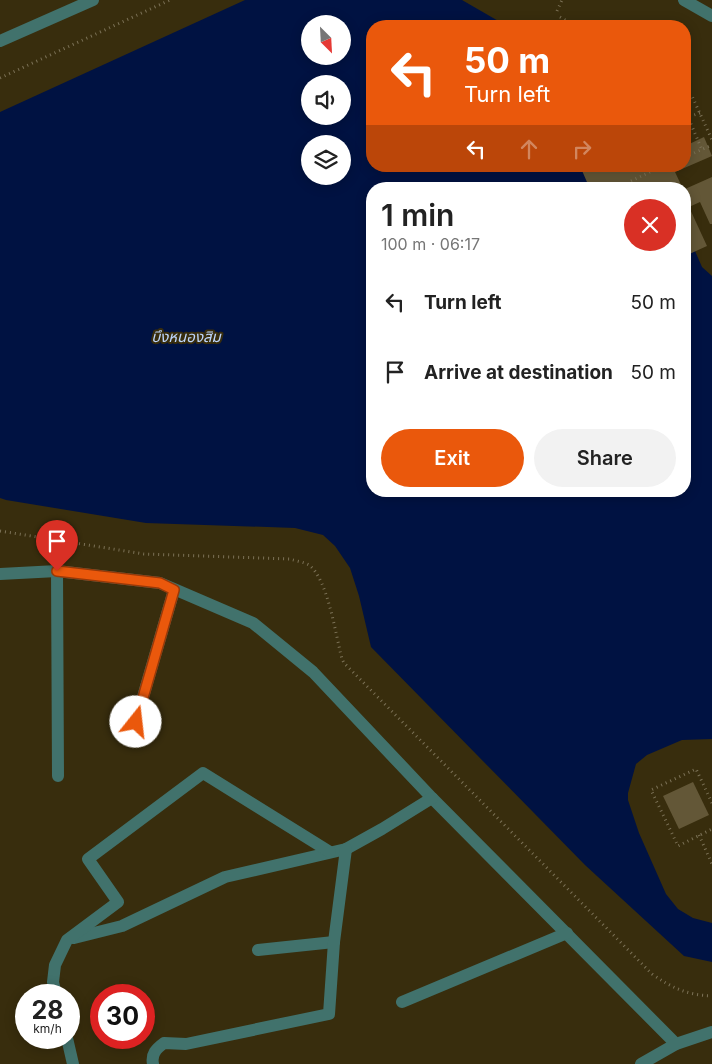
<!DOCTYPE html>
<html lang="en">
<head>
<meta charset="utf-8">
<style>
  body { margin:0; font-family:Inter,"Noto Sans Thai",sans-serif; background:#f2f2f2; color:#222; height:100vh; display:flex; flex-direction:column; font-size:19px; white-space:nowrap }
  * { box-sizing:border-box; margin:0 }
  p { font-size:16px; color:#767676 }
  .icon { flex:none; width:28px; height:28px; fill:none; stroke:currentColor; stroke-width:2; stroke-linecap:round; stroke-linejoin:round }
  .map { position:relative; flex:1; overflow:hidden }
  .details { position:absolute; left:366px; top:182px; width:325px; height:315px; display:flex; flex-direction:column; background:#fff; border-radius:20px; box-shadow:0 2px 12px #0003 }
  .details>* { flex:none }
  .hud { position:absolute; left:366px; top:20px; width:325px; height:152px; border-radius:20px; box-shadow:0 2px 12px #0003; background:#ea580c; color:#fff; overflow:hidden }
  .needle { width:32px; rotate:156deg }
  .controls { position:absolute; left:301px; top:15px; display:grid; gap:10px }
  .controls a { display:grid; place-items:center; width:50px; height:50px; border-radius:50%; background:#fff; box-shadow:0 2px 12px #0003; font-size:25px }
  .speed { position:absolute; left:15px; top:984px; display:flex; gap:10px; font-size:25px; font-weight:700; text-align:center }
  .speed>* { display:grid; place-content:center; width:65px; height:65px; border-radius:50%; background:#fff; box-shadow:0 2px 12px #0003; line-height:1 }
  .speed small { font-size:12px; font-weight:400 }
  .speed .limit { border:8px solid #d22; background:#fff; color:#111 }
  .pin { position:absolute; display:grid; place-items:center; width:42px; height:42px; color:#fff; margin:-51px -21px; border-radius:50% 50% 50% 0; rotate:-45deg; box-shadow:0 0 5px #0007 }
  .pin .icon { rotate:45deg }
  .me { position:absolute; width:55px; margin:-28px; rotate:16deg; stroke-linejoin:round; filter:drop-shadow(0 0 4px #0008) }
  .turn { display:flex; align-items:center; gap:18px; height:105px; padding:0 15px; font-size:22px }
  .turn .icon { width:65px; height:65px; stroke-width:2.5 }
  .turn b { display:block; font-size:35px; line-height:42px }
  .lanes { display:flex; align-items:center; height:48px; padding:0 15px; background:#0003; justify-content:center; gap:25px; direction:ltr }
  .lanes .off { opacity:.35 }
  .round { display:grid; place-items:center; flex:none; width:52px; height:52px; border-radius:26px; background:#f2f2f2 }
  .overview { display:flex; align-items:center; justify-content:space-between; height:85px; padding:0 15px }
  h1 { font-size:30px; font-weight:600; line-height:38px }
  .action { display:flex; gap:10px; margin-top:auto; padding:10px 15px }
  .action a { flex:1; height:58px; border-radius:30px; background:#ea580c; color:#fff; font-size:20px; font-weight:600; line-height:58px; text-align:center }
  .action a+a { background:#f2f2f2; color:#222 }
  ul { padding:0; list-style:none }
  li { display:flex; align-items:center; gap:15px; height:70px; padding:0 15px }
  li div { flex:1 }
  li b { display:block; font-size:19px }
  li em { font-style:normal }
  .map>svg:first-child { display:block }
  .water { fill:#001242; fill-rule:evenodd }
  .building { fill:#635737 }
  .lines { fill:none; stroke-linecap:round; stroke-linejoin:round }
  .path { stroke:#7c7257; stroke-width:3; stroke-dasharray:1 4; stroke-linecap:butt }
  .minor { stroke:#41726c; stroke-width:12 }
  .tertiary { stroke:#41726c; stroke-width:12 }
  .route-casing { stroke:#983908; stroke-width:12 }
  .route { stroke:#ea580c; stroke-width:9 }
  .labels { text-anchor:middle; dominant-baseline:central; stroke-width:4; stroke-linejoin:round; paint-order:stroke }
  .water-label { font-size:15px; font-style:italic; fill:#bed6fd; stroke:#382d0d }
</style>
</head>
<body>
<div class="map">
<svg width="712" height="1064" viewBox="0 0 712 1064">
  <rect width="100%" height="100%" fill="#382d0d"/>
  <!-- water -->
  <path class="water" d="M 245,0 L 462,0 L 507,26 L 372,26 L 372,166 L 658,166 L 668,189 L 372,189 L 372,491 L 685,491 L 685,228 L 702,267 L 712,276 L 712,739 L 682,740 L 647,755 L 636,764 L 628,793 L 628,800 L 639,833 L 666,894 L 678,909 L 693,918 L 712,923 L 712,962 L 684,956 L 585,865 L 371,647 L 359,596 L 350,568 L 335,546 L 323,535 L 295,528 L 146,523 L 6,500 L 0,498 L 0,112 ZM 310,24 L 342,24 L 342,56 L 310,56 ZM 310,84 L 342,84 L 342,116 L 310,116 ZM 310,144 L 342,144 L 342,176 L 310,176 Z"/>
  <!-- building -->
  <g class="building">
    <path d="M 704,137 L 712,156 L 675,172 L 683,189 L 590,189 L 580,166 L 685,166 L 685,146 Z"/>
    <path d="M 712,177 L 712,224 L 710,224 L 700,202 L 689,207 L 707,246 L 685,256 L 685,189 Z"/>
    <path d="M 693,782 L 709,815 L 679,829 L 663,796 Z"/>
  </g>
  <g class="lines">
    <!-- path -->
    <g class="path">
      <path d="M 557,11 L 562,0"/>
      <path d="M 560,17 L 576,26"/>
      <path d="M 0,78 L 170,0"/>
      <path d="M 685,91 L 692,96 L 712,140"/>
      <path d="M 700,113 L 688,117 L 702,150"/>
      <path d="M 685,157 L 712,145"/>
      <path d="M 631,181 L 663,166"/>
      <path d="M 0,531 L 144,554 L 290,559 C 296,561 304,562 309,565 C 328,579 336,637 342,659 L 344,663 L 652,974 C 672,988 687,995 712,996"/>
      <path d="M 712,803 L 696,769 L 651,790 L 678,846 L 712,829"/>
      <path d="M 699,835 L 712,864"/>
    </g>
    <!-- minor -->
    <g class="minor">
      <path d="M 684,0 L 712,16"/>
      <path d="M 0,41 L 93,0"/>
      <path d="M 57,571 L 58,776"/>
      <path d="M 0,574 L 57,571 L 160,583 L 253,623 L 313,672 L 432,798 L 676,1044"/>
      <path d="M 136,721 L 174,590"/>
      <path d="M 74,938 L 122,926 L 225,877 L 346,849 L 382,829 L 432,798"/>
      <path d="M 258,950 L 334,942"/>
      <path d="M 56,995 L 53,982 L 55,965 L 67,940 L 118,902 L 88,859 L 203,773 L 330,852"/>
      <path d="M 402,1002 L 567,933"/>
      <path d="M 67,1038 L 73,1064"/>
      <path d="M 153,1064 C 151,1054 156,1049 164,1043 L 186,1044 L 329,1014 L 334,942 L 346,849"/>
    </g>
    <!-- tertiary -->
    <path class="tertiary" d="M 641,1064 L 676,1044 L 712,1032"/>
  </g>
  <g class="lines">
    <!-- route casing -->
    <g class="route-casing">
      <path id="route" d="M 57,571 L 160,583 L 174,590 L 136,722"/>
    </g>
    <!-- route -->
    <use href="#route" class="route"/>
  </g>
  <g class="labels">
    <!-- water labels -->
    <g class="water-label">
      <text x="186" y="336">บึงหนองสิม</text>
    </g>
  </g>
</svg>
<div class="controls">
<a><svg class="needle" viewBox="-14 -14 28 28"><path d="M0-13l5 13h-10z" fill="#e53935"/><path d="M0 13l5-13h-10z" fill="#767676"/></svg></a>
<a><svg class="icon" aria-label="sound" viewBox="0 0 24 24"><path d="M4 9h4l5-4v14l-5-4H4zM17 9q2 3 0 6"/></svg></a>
<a><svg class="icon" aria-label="layers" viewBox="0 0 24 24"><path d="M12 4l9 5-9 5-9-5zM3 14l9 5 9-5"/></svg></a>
</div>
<div class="speed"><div>28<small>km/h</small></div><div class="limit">30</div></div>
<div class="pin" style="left:57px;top:571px;background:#d93025"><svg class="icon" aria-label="arrive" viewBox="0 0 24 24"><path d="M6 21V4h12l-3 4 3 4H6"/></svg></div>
<svg class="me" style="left:136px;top:722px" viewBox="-20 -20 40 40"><circle r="19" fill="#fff"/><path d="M0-13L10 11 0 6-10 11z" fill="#ea580c"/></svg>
<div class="hud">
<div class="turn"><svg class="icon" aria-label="left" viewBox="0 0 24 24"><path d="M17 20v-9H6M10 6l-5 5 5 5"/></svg><div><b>50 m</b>Turn left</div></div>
<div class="lanes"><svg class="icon" aria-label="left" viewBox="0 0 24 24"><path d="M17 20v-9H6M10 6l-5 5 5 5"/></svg><svg class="icon off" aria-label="ahead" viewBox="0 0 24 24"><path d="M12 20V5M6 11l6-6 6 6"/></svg><svg class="icon off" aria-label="right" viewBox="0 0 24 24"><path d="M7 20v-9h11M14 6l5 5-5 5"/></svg></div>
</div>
<section class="details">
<div class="overview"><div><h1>1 min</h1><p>100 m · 06:17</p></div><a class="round" style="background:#d93025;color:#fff"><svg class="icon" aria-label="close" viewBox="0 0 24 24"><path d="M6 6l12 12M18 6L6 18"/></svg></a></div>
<ul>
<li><svg class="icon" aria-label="left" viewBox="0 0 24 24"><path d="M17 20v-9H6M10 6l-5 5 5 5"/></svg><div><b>Turn left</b></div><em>50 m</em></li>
<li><svg class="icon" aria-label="arrive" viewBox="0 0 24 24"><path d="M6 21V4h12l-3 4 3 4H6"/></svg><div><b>Arrive at destination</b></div><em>50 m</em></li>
</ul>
<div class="action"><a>Exit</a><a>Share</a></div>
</section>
</div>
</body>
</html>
